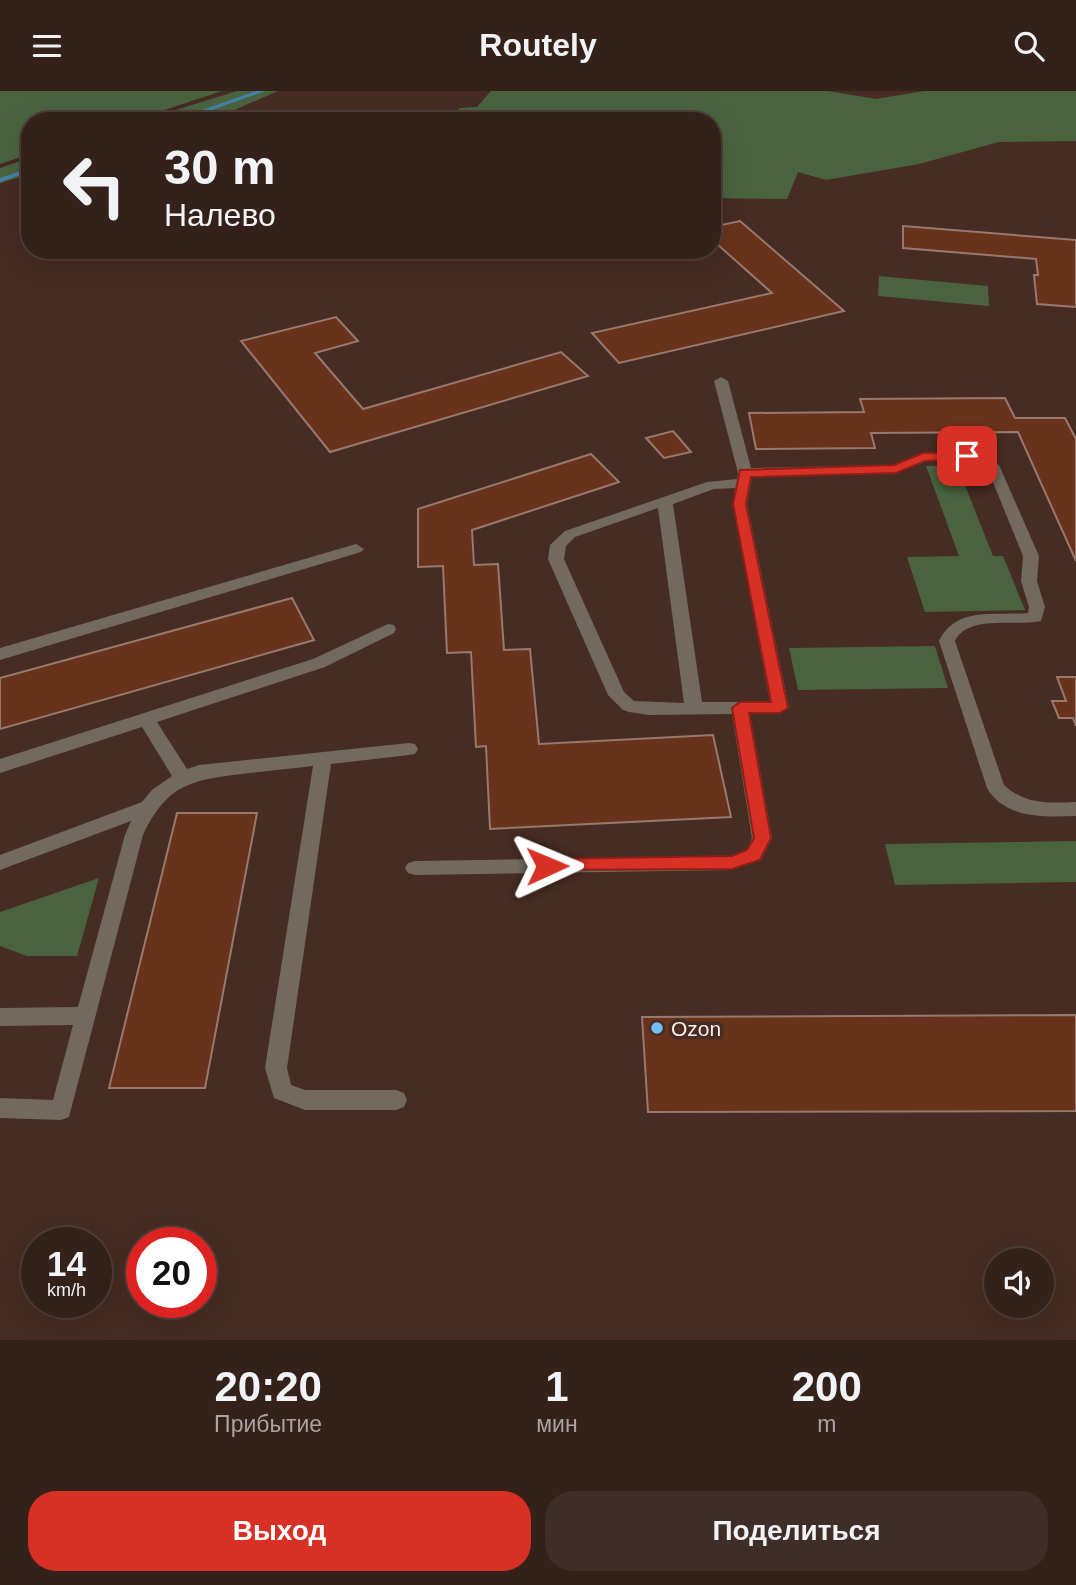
<!DOCTYPE html>
<html lang="ru">
<head>
<meta charset="utf-8">
<style>
  body { margin:0; font-family:Helvetica,sans-serif; background:#3f2e27; color:#f1f3f6; height:100vh; display:flex; flex-direction:column; font-size:26px; white-space:nowrap }
  * { box-sizing:border-box; margin:0 }
  p { font-size:23px; color:#a9a3a2 }
  .icon { flex:none; width:38px; height:38px; fill:none; stroke:currentColor; stroke-width:2; stroke-linecap:round; stroke-linejoin:round }
  .map { position:relative; height:1249px; overflow:hidden }
  .details { display:flex; flex-direction:column; background:#34211a; flex:1 }
  .details>* { flex:none }
  .banner { position:absolute; left:21px; top:21px; width:700px; height:147px; border-radius:28px; box-shadow:0 7px 28px #0002,0 0 0 2px #4e3e39; background:#34211a; color:#f1f3f6; overflow:hidden }
  .controls { position:absolute; left:984px; top:1157px; display:grid; gap:14px }
  .controls a { display:grid; place-items:center; width:70px; height:70px; border-radius:50%; background:#34211a; box-shadow:0 7px 28px #0002,0 0 0 2px #4e3e39; font-size:35px }
  .speed { position:absolute; left:21px; top:1136px; display:flex; gap:14px; font-size:35px; font-weight:700; text-align:center }
  .speed>* { display:grid; place-content:center; width:91px; height:91px; border-radius:50%; background:#34211a; box-shadow:0 7px 28px #0002,0 0 0 2px #4e3e39; line-height:1 }
  .speed small { font-size:18px; font-weight:400 }
  .speed .limit { border:10px solid #d22; background:#fff; color:#111 }
  .pin { position:absolute; display:grid; place-items:center; width:60px; height:60px; color:#fff; margin:-30px; border-radius:14px; box-shadow:0 4px 10px #0006 }
  .me { position:absolute; width:77px; margin:-38px; rotate:89deg; stroke-linejoin:round; filter:drop-shadow(0 0 5px #0008) }
  .turn { display:flex; align-items:center; gap:24px; height:147px; padding:0 28px; font-size:32px }
  .turn .icon { width:91px; height:91px; stroke-width:2.5 }
  .turn b { display:block; font-size:49px; line-height:60px }
  .eta { display:flex; justify-content:space-evenly; align-items:center; height:119px; text-align:center }
  .eta b { font-size:42px; font-weight:600; line-height:49px }
  .primary-button { display:flex; gap:14px; margin-top:auto; padding:14px 28px }
  .primary-button a { flex:1; height:80px; border-radius:28px; background:#d93025; color:#fff; font-size:28px; font-weight:600; line-height:80px; text-align:center }
  .primary-button a+a { background:#3f2e27; color:#f1f3f6 }
  header { display:flex; justify-content:space-between; align-items:center; height:91px; padding:0 28px; background:#34211a; font-size:32px; font-weight:600 }
  .map>svg:first-child { display:block }
  .green { fill:#4a633f }
  .lines { fill:none; stroke-linecap:round; stroke-linejoin:round }
  .stream { fill:#4383a6; fill-rule:evenodd }
  .building { fill:#69321c; stroke:#98796d; stroke-width:2 }
  .service { fill:#726a5f; fill-rule:evenodd }
  .route { fill:#d93025; stroke:#8d1f18; stroke-width:2 }
  .poi-dot { fill:#71c1f5; stroke:#462c22; stroke-width:2.5 }
  .labels { text-anchor:middle; dominant-baseline:central; stroke-width:7; stroke-linejoin:round; paint-order:stroke }
  .near-poi-label { font-size:21px; fill:#fcebe4; stroke:#462c22; text-anchor:start }
</style>
</head>
<body>
<header><svg class="icon" aria-label="menu" viewBox="0 0 24 24"><path d="M4 6h16M4 12h16M4 18h16"/></svg>Routely<svg class="icon" aria-label="search" viewBox="0 0 24 24"><circle cx="10" cy="10" r="6"/><path d="M15 15l6 6"/></svg></header>
<div class="map">
<svg width="1076" height="1249" viewBox="0 0 1076 1249">
  <rect width="100%" height="100%" fill="#462c22"/>
  <!-- green -->
  <g class="green">
    <path d="M 0,0 L 222,0 L 131,30 L 30,30 L 30,63 L 0,73 Z"/>
    <path d="M 237,0 L 278,0 L 209,30 L 140,30 Z"/>
    <path d="M 491,0 L 828,0 L 876,8 L 924,0 L 1076,0 L 1076,50 L 999,51 L 919,73 L 826,89 L 798,81 L 787,108 L 712,107 L 712,30 L 433,30 L 461,17 L 477,16 Z"/>
    <path d="M 30,67 L 30,83 L 0,92 L 0,77 Z"/>
    <path d="M 879,185 L 988,195 L 989,215 L 878,205 Z"/>
    <path d="M 957,374 L 993,465 L 1003,465 L 1025,519 L 925,521 L 907,466 L 959,465 L 926,375 Z"/>
    <path d="M 935,555 L 948,597 L 798,599 L 789,557 Z"/>
    <path d="M 1076,750 L 1076,791 L 895,794 L 885,753 Z"/>
    <path d="M 99,787 L 77,865 L 27,865 L 0,855 L 0,821 Z"/>
  </g>
  <g class="lines">
    <!-- stream -->
    <g class="stream">
      <path d="M 256,0 L 265,0 L 181,30 L 171,30 Z"/>
      <path d="M 30,77 L 30,81 L 0,91 L 0,87 Z"/>
    </g>
  </g>
  <!-- building -->
  <g class="building">
    <path d="M 740,130 L 844,220 L 619,272 L 592,242 L 772,202 L 717,153 L 712,154 L 712,136 Z"/>
    <path d="M 903,135 L 1076,149 L 1076,216 L 1037,213 L 1034,184 L 1038,184 L 1036,168 L 903,157 Z"/>
    <path d="M 336,226 L 358,250 L 315,262 L 363,318 L 561,261 L 588,285 L 330,361 L 241,250 Z"/>
    <path d="M 1005,307 L 1015,327 L 1065,327 L 1076,348 L 1076,470 L 1018,341 L 871,342 L 875,357 L 756,358 L 749,322 L 864,321 L 860,308 Z"/>
    <path d="M 673,340 L 691,361 L 664,367 L 646,347 Z"/>
    <path d="M 591,363 L 619,391 L 472,439 L 474,474 L 498,473 L 504,559 L 530,558 L 539,653 L 713,644 L 731,726 L 490,738 L 486,655 L 476,656 L 471,561 L 447,562 L 443,475 L 418,476 L 418,418 Z"/>
    <path d="M 292,507 L 314,549 L 0,638 L 0,587 Z"/>
    <path d="M 1057,586 L 1076,586 L 1076,635 L 1073,627 L 1059,627 L 1052,610 L 1066,610 Z"/>
    <path d="M 177,722 L 257,722 L 205,997 L 109,997 Z"/>
    <path d="M 1076,924 L 1076,1020 L 648,1021 L 642,926 Z"/>
  </g>
  <g class="lines">
    <!-- service -->
    <g class="service">
      <path d="M 721,286 L 728,290 L 751,377 L 894,374 L 923,362 L 967,361 L 986,365 L 999,374 L 1039,465 L 1037,490 L 1045,516 L 1041,530 C 1016,536 968,523 955,550 L 1004,694 C 1026,714 1048,712 1076,711 L 1076,725 C 1045,726 1005,728 987,697 L 939,550 C 956,515 994,525 1028,522 L 1029,516 L 1021,490 L 1023,465 L 988,379 L 976,371 L 967,369 L 925,370 L 896,382 L 752,386 L 747,413 L 789,617 L 780,623 L 750,623 L 772,747 L 761,769 L 732,779 L 415,784 L 408,782 L 405,777 L 408,772 L 415,770 L 731,765 L 747,759 L 752,747 L 732,623 L 649,624 L 629,621 L 623,619 L 608,604 L 548,468 L 550,454 L 565,440 L 707,391 L 737,388 L 738,382 L 714,290 ZM 735,397 L 733,413 L 770,611 L 702,611 L 673,413 L 714,398 ZM 658,417 L 684,612 L 634,610 L 624,601 L 564,468 L 566,455 L 575,446 Z"/>
      <path d="M 356,453 L 364,458 L 361,461 L 0,569 L 0,557 Z"/>
      <path d="M 388,533 L 394,534 L 396,538 L 394,542 L 325,576 L 157,631 L 187,678 L 199,674 L 409,652 L 415,653 L 418,658 L 415,663 L 409,664 L 331,673 L 287,977 L 291,994 L 305,999 L 396,999 L 404,1002 L 407,1009 L 404,1016 L 396,1019 L 305,1019 L 274,1007 L 265,977 L 313,675 C 289,678 266,680 242,683 C 190,689 167,694 143,744 L 69,1026 L 61,1029 L 0,1027 L 0,1007 L 53,1009 L 73,934 L 0,935 L 0,917 L 78,916 L 125,744 L 131,730 L 0,779 L 0,764 L 142,711 L 152,699 L 172,685 L 142,636 L 0,682 L 0,668 L 313,568 Z"/>
    </g>
  </g>
  <!-- route -->
  <path class="route" d="M 967,361 L 974,365 L 972,368 L 925,370 L 896,382 L 751,386 L 746,413 L 788,617 L 780,622 L 749,622 L 771,747 L 760,769 L 732,778 L 541,779 L 538,775 L 541,770 L 547,768 L 732,765 L 747,759 L 754,747 L 732,617 L 740,611 L 771,611 L 733,413 L 740,379 L 894,374 L 923,362 Z"/>
  <!-- markers -->
  <circle class="poi-dot" cx="657" cy="937" r="7"/>
  <g class="labels">
    <!-- near-poi labels -->
    <g class="near-poi-label">
      <text x="671" y="937">Ozon</text>
    </g>
  </g>
</svg>
<div class="controls">
<a><svg class="icon" aria-label="sound" viewBox="0 0 24 24"><path d="M4 9h4l5-4v14l-5-4H4zM17 9q2 3 0 6"/></svg></a>
</div>
<div class="speed"><div>14<small>km/h</small></div><div class="limit">20</div></div>
<div class="pin" style="left:967px;top:365px;background:#d93025"><svg class="icon" aria-label="arrive" viewBox="0 0 24 24"><path d="M6 21V4h12l-3 4 3 4H6"/></svg></div>
<svg class="me" style="left:547px;top:775px" viewBox="-20 -20 40 40"><path d="M0-17L14 15 0 8-14 15z" fill="#d93025" stroke="#fff" stroke-width="4"/></svg>
<div class="banner">
<div class="turn"><svg class="icon" aria-label="left" viewBox="0 0 24 24"><path d="M17 20v-9H6M10 6l-5 5 5 5"/></svg><div><b>30 m</b>Налево</div></div>
</div>
</div>
<section class="details">
<div class="eta">
<div><b>20:20</b><p>Прибытие</p></div>
<div><b>1</b><p>мин</p></div>
<div><b>200</b><p>m</p></div>
</div>
<div class="primary-button"><a>Выход</a><a>Поделиться</a></div>
</section>
</body>
</html>
